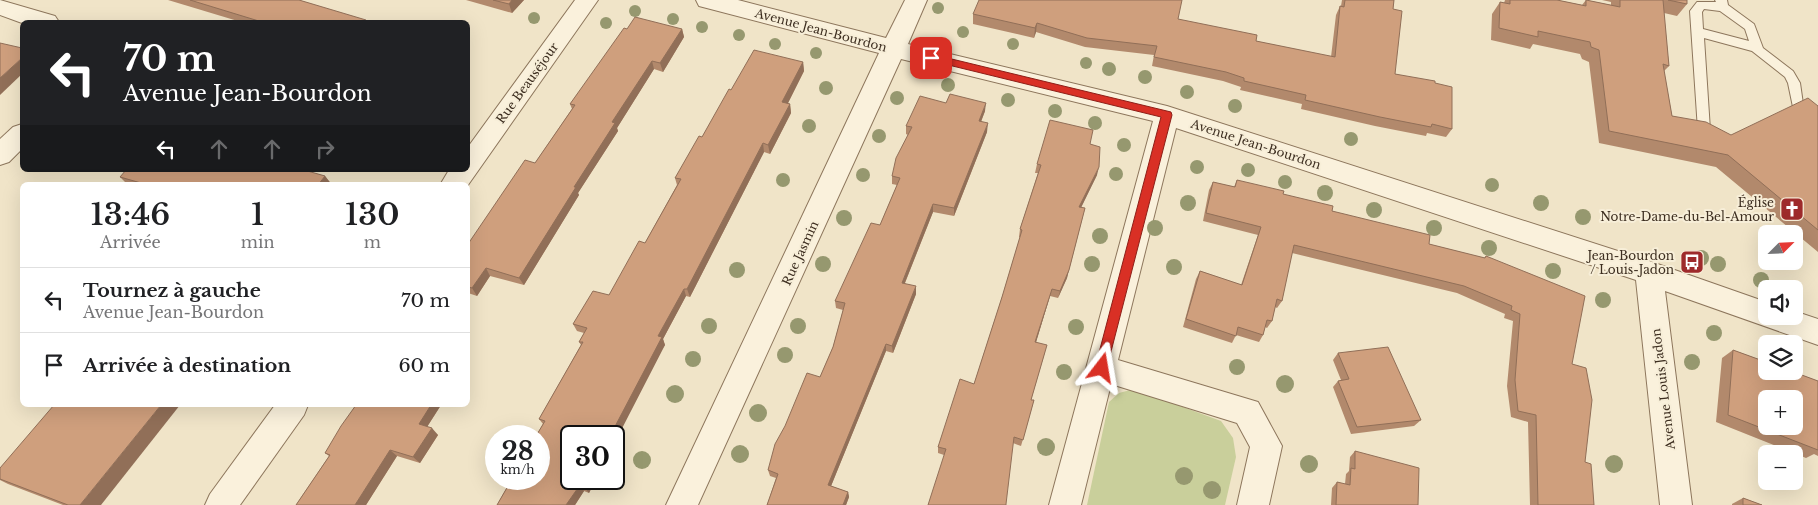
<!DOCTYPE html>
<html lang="fr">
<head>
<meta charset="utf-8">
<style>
  body { margin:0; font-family:"Libre Baskerville",serif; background:#f2f2f2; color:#202124; height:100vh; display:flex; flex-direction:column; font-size:19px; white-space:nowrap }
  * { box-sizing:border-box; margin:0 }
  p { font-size:16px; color:#757577 }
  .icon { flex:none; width:28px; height:28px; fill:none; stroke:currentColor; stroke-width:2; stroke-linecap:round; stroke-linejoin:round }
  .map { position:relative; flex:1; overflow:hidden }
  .side { position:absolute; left:20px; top:182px; width:450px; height:225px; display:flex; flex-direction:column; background:#fff; border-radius:8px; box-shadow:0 5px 20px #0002 }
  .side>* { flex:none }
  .hud { position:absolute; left:20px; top:20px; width:450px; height:152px; border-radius:8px; box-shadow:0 5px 20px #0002; background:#202124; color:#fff; overflow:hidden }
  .needle { width:32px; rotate:66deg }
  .controls { position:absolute; left:1758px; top:225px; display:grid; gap:10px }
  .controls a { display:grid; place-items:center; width:45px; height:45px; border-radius:8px; background:#fff; box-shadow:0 5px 20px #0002; font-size:25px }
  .speed { position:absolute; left:485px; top:425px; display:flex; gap:10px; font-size:25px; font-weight:700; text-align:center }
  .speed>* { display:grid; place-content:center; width:65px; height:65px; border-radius:50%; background:#fff; box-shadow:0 5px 20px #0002; line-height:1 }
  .speed small { font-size:12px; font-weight:400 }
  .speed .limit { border:2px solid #111; border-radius:8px; background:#fff; color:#111 }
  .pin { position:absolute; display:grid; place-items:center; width:42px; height:42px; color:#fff; margin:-21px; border-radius:10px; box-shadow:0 2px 8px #0006 }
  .me { position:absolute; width:55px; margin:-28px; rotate:14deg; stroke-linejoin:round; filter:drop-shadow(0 0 4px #0008) }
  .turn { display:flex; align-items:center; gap:18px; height:105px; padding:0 20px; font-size:22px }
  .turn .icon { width:65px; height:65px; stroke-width:2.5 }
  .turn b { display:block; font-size:35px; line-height:42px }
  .lanes { display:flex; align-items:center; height:48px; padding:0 20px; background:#0003; justify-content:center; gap:25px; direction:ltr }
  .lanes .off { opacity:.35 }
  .eta { display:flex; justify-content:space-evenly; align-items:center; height:85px; text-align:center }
  .eta b { font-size:30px; font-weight:600; line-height:35px }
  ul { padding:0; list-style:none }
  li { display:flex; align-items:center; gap:15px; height:65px; padding:0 20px; border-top:1px solid #e0e0e0 }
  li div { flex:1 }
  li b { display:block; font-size:19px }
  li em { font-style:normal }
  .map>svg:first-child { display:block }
  .green { fill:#c9cf9b }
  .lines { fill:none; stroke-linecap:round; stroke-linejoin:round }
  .service-casing { stroke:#8d765c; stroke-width:2 }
  .minor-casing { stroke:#8d765c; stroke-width:2 }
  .service { fill:#faf1dc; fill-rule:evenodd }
  .minor { fill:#faf1dc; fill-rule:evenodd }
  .tree { fill:#96986f }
  .wall { fill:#b2896c }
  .shaded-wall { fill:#916f58 }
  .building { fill:#cf9f7d; stroke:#916f58; fill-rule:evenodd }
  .route { fill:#d93025; stroke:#8d1f18 }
  .labels { text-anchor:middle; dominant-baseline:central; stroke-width:4; stroke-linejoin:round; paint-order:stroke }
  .street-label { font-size:12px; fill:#3d2e20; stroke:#f7eed8 }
  .poi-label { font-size:12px; fill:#3d2e20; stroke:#f7eed8; text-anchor:end }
</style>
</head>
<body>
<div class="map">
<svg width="1818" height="505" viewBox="0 0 1818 505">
  <rect width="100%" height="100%" fill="#f0e4c8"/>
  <!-- green -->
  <path class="green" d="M 1134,389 L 1221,421 L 1233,438 L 1236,457 L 1225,505 L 1087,505 L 1109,402 L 1119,393 Z"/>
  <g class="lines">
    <!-- service casing -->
    <g class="service-casing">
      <path id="service" d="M 1715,0 L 1727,0 L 1728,5 L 1754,24 L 1763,48 L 1793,71 L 1800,83 L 1803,104 L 1801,107 L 1793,107 L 1788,83 L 1785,77 L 1752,51 L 1704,38 L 1710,130 L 1708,133 L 1700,133 L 1698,130 L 1690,11 L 1697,2 L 1716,2 ZM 1704,9 L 1720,11 L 1745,29 L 1749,41 L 1703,29 L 1702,12 Z"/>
    </g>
    <!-- minor casing -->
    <g class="minor-casing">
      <g id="minor">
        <path d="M 0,0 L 55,16 L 59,22 L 22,23 L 0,15 Z"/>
        <path d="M 575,0 L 598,0 L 468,185 L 440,185 L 449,170 L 468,170 L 468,147 Z"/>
        <path d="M 696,0 L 738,0 L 886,38 L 905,0 L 927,0 L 908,44 L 1167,106 L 1649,261 L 1766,302 L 1766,316 L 1794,316 L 1794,311 L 1818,319 L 1818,345 L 1665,291 L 1692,505 L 1660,505 L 1636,280 L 1176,128 L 1118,360 L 1258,402 L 1282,446 L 1269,505 L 1237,505 L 1250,447 L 1237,423 L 1111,384 L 1081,505 L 1049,505 L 1153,121 L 901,59 L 698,505 L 666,505 L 879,53 L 699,6 Z"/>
        <path d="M 22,124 L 22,149 L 9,162 L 0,165 L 0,139 L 13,127 Z"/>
        <path d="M 275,405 L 308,405 L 304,415 L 240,505 L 205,505 L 210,494 Z"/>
      </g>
    </g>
    <!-- service -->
    <use href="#service" class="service"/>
    <!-- minor -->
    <use href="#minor" class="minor"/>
  </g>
  <!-- trees -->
  <g class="tree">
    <circle cx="938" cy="8" r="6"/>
    <circle cx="635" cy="11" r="6"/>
    <circle cx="534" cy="18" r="6"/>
    <circle cx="673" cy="19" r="6"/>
    <circle cx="606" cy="23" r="6"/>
    <circle cx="702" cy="27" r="6"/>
    <circle cx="963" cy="32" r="6"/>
    <circle cx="739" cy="35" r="6"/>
    <circle cx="775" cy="44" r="6"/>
    <circle cx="1013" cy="44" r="6"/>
    <circle cx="816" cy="53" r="6"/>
    <circle cx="1086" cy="63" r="6"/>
    <circle cx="1109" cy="69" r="7"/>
    <circle cx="1145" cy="77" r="7"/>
    <circle cx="948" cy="85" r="7"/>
    <circle cx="826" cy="88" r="7"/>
    <circle cx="1187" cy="92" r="7"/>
    <circle cx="897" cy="98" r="7"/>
    <circle cx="1008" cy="100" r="7"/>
    <circle cx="1235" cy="106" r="7"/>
    <circle cx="1055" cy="111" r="7"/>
    <circle cx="1095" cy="123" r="7"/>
    <circle cx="809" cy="126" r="7"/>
    <circle cx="879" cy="136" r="7"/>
    <circle cx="1351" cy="139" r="7"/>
    <circle cx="1124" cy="145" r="7"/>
    <circle cx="1197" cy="167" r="7"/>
    <circle cx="1248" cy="170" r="7"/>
    <circle cx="1116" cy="174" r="7"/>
    <circle cx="863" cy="175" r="7"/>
    <circle cx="783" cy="180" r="7"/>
    <circle cx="1285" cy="182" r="7"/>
    <circle cx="1492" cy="185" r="7"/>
    <circle cx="1325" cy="193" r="8"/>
    <circle cx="1188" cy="203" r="8"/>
    <circle cx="1541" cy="203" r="8"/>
    <circle cx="1374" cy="210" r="8"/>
    <circle cx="1583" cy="217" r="8"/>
    <circle cx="844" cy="218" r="8"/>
    <circle cx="1155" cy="228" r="8"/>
    <circle cx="1434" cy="228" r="8"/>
    <circle cx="1100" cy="236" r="8"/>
    <circle cx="1489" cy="248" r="8"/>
    <circle cx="1701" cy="258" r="8"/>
    <circle cx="823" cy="264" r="8"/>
    <circle cx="1092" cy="264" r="8"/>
    <circle cx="1718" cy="264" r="8"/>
    <circle cx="1174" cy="267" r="8"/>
    <circle cx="737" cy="270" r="8"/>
    <circle cx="1553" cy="271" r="8"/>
    <circle cx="1761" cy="280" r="8"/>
    <circle cx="1603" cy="300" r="8"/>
    <circle cx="709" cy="326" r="8"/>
    <circle cx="798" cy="326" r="8"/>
    <circle cx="1076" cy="327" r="8"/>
    <circle cx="1714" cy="333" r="8"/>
    <circle cx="785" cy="355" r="8"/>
    <circle cx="693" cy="359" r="8"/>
    <circle cx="1692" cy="362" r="8"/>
    <circle cx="1237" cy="367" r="8"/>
    <circle cx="1064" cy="372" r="8"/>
    <circle cx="1285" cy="384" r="9"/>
    <circle cx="675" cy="394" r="9"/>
    <circle cx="758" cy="413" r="9"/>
    <circle cx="1046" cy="447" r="9"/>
    <circle cx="740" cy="454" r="9"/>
    <circle cx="642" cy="460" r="9"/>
    <circle cx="1309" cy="464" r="9"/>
    <circle cx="1614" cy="464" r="9"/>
    <circle cx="1184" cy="476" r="9"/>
    <circle cx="1212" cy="490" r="9"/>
  </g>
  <!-- wall -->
  <g class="wall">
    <path d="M 168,0 L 299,0 L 367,22 L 241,22 Z"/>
    <path d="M 466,0 L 524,0 L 512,13 Z"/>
    <path d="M 1342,0 L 1394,0 L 1393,9 L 1395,74 L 1435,83 L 1452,129 L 1446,137 L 1427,133 L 1426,136 L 1375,126 L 1301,109 L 1302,104 L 1240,90 L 1241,87 L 1223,81 L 1152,66 L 1154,55 L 1085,47 L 1036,32 L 1034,38 L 973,24 L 973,14 L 1178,19 L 1256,41 L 1331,57 L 1336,15 L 1340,6 L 1341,6 Z"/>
    <path d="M 1505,0 L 1557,0 L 1582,5 L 1586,0 L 1611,5 L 1611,2 L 1602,0 L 1687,0 L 1687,4 L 1677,16 L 1664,13 L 1669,66 L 1664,71 L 1672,116 L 1731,135 L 1818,106 L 1818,252 L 1716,167 L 1599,143 L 1589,62 L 1582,59 L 1580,54 L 1533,44 L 1530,49 L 1491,40 L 1492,14 L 1500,2 L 1504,3 Z"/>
    <path d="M 627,29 L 682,29 L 684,37 L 663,72 L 654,69 L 617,128 L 618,131 L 578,193 L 579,195 L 524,285 L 490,276 L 477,296 L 468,293 L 468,244 L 535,163 L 572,109 L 570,104 Z"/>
    <path d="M 803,62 L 804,71 L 788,103 L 790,104 L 791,113 L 770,154 L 764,152 L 690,297 L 686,296 L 663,339 L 665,345 L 571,479 L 596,479 L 589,493 L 584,491 L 575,505 L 497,505 L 543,424 L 539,419 L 581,345 L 579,342 L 584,333 L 577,331 L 573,324 L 609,295 L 645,243 L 677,185 L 675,178 L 702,137 L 731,90 Z"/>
    <path d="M 946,103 L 985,111 L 981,122 L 987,132 L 954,216 L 933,212 L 905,283 L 916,294 L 893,353 L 886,351 L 831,486 L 848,492 L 849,497 L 846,505 L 767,505 L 776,478 L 770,476 L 768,470 L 820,377 L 833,347 L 843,310 L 836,308 L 835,301 L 880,225 L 897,185 L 892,184 L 892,176 L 908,135 L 906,134 L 906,126 Z"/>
    <path d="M 1037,164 L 1097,175 L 1081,207 L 1067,278 L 1058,298 L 1050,296 L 1036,342 L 1045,352 L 1031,400 L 1034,400 L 1021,446 L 1013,443 L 944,455 L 938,453 L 938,447 L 974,384 L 1002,297 L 1020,237 L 1019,237 L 1020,229 L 1038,173 L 1035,173 Z"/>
    <path d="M 325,176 L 332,185 L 128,185 L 120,177 Z"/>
    <path d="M 1237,180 L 1332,211 L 1429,244 L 1484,258 L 1486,256 L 1572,364 L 1585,462 L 1594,505 L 1530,505 L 1528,422 L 1511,417 L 1507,386 L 1513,321 L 1504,318 L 1505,314 L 1457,293 L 1292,253 L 1282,301 L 1277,308 L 1275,307 L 1272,321 L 1267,328 L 1265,327 L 1263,335 L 1259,342 L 1236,335 L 1232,343 L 1183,327 L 1196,279 L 1200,271 L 1241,285 L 1258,235 L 1203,221 L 1209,190 L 1213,182 L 1234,187 Z"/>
    <path d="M 1733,350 L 1818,381 L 1818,456 L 1814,454 L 1806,458 L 1716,422 L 1722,358 Z"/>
    <path d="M 1338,353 L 1421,420 L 1414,426 L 1351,434 L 1333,387 L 1338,381 L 1341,380 L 1333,360 Z"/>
    <path d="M 356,405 L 441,405 L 427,427 L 438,435 L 420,463 L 397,456 L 366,505 L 296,505 L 329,456 L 325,453 Z"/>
    <path d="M 1355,451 L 1418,505 L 1331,505 L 1332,488 L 1337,482 L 1345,484 L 1346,474 L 1349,471 L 1350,457 Z"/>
    <path d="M 0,468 L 101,505 L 63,505 L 8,484 L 0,480 Z"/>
    <path d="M 1743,498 L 1762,505 L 1732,505 L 1732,504 Z"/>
  </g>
  <!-- shaded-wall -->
  <g class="shaded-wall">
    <path d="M 512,0 L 524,0 L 512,13 L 509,4 Z"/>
    <path d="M 1037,23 L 1036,32 L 1034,38 L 1035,28 Z"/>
    <path d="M 682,29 L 684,37 L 663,72 L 660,63 Z"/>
    <path d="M 22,58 L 22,74 L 0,95 L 0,78 Z"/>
    <path d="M 652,61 L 654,69 L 617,128 L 618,131 L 578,193 L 579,195 L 524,285 L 519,278 L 612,122 Z"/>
    <path d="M 803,62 L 804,71 L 784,111 L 782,102 Z"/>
    <path d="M 986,103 L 985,111 L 978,129 L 979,121 Z"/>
    <path d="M 790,104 L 791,113 L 770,154 L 768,145 Z"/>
    <path d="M 988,123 L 987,132 L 954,216 L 954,208 Z"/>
    <path d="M 763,143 L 764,152 L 690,297 L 687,289 Z"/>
    <path d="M 1099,167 L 1097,175 L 1078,214 L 1079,207 Z"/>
    <path d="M 325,176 L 332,185 L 318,185 Z"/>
    <path d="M 933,204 L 933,212 L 902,290 L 902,283 Z"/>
    <path d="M 1085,208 L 1067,278 L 1058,298 L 1060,291 Z"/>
    <path d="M 486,268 L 490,276 L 477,296 L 472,288 Z"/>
    <path d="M 916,286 L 916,294 L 893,353 L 892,346 Z"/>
    <path d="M 684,289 L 686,296 L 663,339 L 665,345 L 614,444 L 614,436 L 610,436 L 658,336 Z"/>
    <path d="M 1052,289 L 1050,296 L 1034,349 L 1035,342 Z"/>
    <path d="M 886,344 L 886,351 L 829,491 L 828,485 Z"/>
    <path d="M 161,405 L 180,405 L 101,505 L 80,505 Z"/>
    <path d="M 431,405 L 441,405 L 425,430 L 419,424 Z"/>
    <path d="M 432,428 L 438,435 L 420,463 L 413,457 Z"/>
    <path d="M 390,450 L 397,456 L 366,505 L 355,505 Z"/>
    <path d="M 588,479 L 596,479 L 589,493 L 584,487 Z"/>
    <path d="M 580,485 L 584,491 L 575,505 L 566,505 Z"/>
    <path d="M 848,492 L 849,497 L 846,505 L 843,505 Z"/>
  </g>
  <!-- building -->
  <g class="building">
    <path d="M 190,0 L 299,0 L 366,20 L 364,22 L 262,22 Z"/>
    <path d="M 493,0 L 512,0 L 509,4 Z"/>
    <path d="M 979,0 L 1182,0 L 1178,19 L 1257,35 L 1256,41 L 1335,57 L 1340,6 L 1344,7 L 1345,0 L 1394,0 L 1393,9 L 1402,11 L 1395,74 L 1435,81 L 1435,83 L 1452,87 L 1452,129 L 1432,124 L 1431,127 L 1380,117 L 1305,100 L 1306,95 L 1244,81 L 1244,78 L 1226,72 L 1154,57 L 1157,46 L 1087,38 L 1037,23 L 1035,28 L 973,14 Z"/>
    <path d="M 1510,0 L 1557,0 L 1586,6 L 1586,0 L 1620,7 L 1620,0 L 1663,0 L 1669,66 L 1663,64 L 1672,116 L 1706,122 L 1731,135 L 1808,98 L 1818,106 L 1818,230 L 1728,155 L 1609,131 L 1599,50 L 1591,47 L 1590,42 L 1538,31 L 1538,37 L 1499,28 L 1500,2 L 1510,4 Z"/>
    <path d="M 1668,0 L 1687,0 L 1687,4 Z"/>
    <path d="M 635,17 L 682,29 L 660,63 L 652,61 L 612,122 L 615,123 L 574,187 L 576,187 L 519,278 L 486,268 L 472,288 L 468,287 L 468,244 L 525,160 L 535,163 L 575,105 L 570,104 L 624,28 L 627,29 Z"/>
    <path d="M 0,43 L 22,48 L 22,58 L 0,78 Z"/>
    <path d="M 754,50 L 803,62 L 782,102 L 790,104 L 768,145 L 763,143 L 687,289 L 684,289 L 658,336 L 662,337 L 610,436 L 571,436 L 571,479 L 588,479 L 584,487 L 580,485 L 566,505 L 497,505 L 512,479 L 539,479 L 539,436 L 536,436 L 545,421 L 539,419 L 583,342 L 579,342 L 587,328 L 573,324 L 593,291 L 609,295 L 639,241 L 645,243 L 681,179 L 675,178 L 699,136 L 702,137 L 729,89 L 731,90 Z"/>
    <path d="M 950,94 L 986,103 L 979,121 L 988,123 L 954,208 L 933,204 L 902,283 L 916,286 L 892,346 L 886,344 L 828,485 L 848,492 L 843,505 L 767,505 L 778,474 L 768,470 L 775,444 L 785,426 L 807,373 L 820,377 L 833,347 L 845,303 L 835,301 L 871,223 L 880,225 L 900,178 L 892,176 L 896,158 L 912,127 L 906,126 L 920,96 L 946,103 Z"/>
    <path d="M 1050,120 L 1093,130 L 1090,144 L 1100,147 L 1099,167 L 1079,207 L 1085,208 L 1069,270 L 1060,291 L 1052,289 L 1035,342 L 1047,345 L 1031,400 L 1034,400 L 1023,440 L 1014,437 L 1006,504 L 1006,505 L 928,505 L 946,449 L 938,447 L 960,379 L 974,384 L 1002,297 L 1022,230 L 1020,229 L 1041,165 L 1037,164 Z"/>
    <path d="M 126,170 L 304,170 L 325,176 L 318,185 L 148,185 L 120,177 Z"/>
    <path d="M 1237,180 L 1284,191 L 1283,194 L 1333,206 L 1332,211 L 1430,235 L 1429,244 L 1485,258 L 1486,256 L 1585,296 L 1572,364 L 1586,368 L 1592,400 L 1585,462 L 1591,464 L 1594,505 L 1538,505 L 1536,415 L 1518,411 L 1515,380 L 1520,314 L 1511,310 L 1512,306 L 1464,286 L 1294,245 L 1282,301 L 1277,299 L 1272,321 L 1267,320 L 1263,335 L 1238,327 L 1236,336 L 1186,319 L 1200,271 L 1242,285 L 1261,227 L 1206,213 L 1213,182 L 1235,187 Z"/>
    <path d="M 1388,347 L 1421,420 L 1357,427 L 1338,381 L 1349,379 L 1338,353 Z"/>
    <path d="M 1733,350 L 1766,362 L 1766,371 L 1791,371 L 1818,381 L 1818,450 L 1728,415 ZM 1766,399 L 1794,399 L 1794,426 L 1766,426 Z"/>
    <path d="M 54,405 L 161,405 L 80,505 L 68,505 L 0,479 L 0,468 Z"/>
    <path d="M 356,405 L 431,405 L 419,424 L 432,428 L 413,457 L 390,450 L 355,505 L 296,505 L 330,455 L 325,453 L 341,426 Z"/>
    <path d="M 1355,451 L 1419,468 L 1418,505 L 1336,505 L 1337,482 L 1350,485 L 1351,468 L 1355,469 Z"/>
    <path d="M 1743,498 L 1762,505 L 1743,505 Z"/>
  </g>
  <!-- route -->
  <path class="route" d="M 931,54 L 1171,112 L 1172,115 L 1106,371 L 1102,373 L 1097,371 L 1095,368 L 1161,117 L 928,60 L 928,55 Z"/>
  <!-- icons -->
  <defs>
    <g id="church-square" transform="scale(1.25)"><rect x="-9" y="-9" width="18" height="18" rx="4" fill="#9e2a2b" stroke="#f7eed8"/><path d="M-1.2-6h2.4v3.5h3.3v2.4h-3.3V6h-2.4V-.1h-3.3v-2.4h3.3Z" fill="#fff"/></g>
    <g id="bus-square" transform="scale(1.25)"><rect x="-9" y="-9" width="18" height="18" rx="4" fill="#9e2a2b" stroke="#f7eed8"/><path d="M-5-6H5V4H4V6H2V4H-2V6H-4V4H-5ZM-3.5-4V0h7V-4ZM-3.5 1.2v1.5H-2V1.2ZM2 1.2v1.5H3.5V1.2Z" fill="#fff"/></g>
  </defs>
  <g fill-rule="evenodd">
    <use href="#church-square" x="1792" y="209"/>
    <use href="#bus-square" x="1692" y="262"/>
  </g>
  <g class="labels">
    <!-- street labels -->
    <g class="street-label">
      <text transform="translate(821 30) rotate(15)">Avenue Jean-Bourdon</text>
      <text transform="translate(527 83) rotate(-54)">Rue Beauséjour</text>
      <text transform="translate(1256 144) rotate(18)">Avenue Jean-Bourdon</text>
      <text transform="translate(800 253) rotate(-65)">Rue Jasmin</text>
      <text transform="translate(1663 389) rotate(-97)">Avenue Louis Jadon</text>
    </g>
    <!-- poi labels -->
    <g class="poi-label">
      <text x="1774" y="202">Église<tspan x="1774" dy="14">Notre-Dame-du-Bel-Amour</tspan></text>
      <text x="1674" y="255">Jean-Bourdon<tspan x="1674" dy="14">/ Louis-Jadon</tspan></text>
    </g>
  </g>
</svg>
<div class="controls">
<a><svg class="needle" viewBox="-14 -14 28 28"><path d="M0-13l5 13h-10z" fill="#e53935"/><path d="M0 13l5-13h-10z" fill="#757577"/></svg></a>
<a><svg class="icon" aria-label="sound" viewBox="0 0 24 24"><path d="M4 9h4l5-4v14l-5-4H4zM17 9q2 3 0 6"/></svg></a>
<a><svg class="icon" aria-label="layers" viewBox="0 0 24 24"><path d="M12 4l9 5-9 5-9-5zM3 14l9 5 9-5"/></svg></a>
<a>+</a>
<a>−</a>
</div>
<div class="speed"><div>28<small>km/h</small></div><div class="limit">30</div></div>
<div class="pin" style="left:931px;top:58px;background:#d93025"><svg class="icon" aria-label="arrive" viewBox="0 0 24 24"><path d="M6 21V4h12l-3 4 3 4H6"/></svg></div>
<svg class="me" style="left:1102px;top:368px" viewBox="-20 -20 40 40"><path d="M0-17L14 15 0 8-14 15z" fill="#d93025" stroke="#fff" stroke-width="4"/></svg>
<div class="hud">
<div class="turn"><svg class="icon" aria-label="left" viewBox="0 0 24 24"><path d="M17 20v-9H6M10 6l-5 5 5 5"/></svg><div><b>70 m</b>Avenue Jean-Bourdon</div></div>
<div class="lanes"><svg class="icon" aria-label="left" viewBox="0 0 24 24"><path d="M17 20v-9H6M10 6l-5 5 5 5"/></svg><svg class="icon off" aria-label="ahead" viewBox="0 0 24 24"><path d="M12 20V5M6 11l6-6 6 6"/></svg><svg class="icon off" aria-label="ahead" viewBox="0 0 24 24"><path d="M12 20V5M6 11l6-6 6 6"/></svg><svg class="icon off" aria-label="right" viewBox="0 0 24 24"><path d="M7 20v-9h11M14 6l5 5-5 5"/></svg></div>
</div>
<section class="side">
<div class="eta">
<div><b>13:46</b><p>Arrivée</p></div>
<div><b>1</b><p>min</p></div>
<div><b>130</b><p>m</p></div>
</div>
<ul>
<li><svg class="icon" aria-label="left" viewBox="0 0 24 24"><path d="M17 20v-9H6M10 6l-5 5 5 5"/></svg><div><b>Tournez à gauche</b><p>Avenue Jean-Bourdon</p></div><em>70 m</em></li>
<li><svg class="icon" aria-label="arrive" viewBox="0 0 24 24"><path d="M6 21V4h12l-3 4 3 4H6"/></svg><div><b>Arrivée à destination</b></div><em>60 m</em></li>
</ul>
</section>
</div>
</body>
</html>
